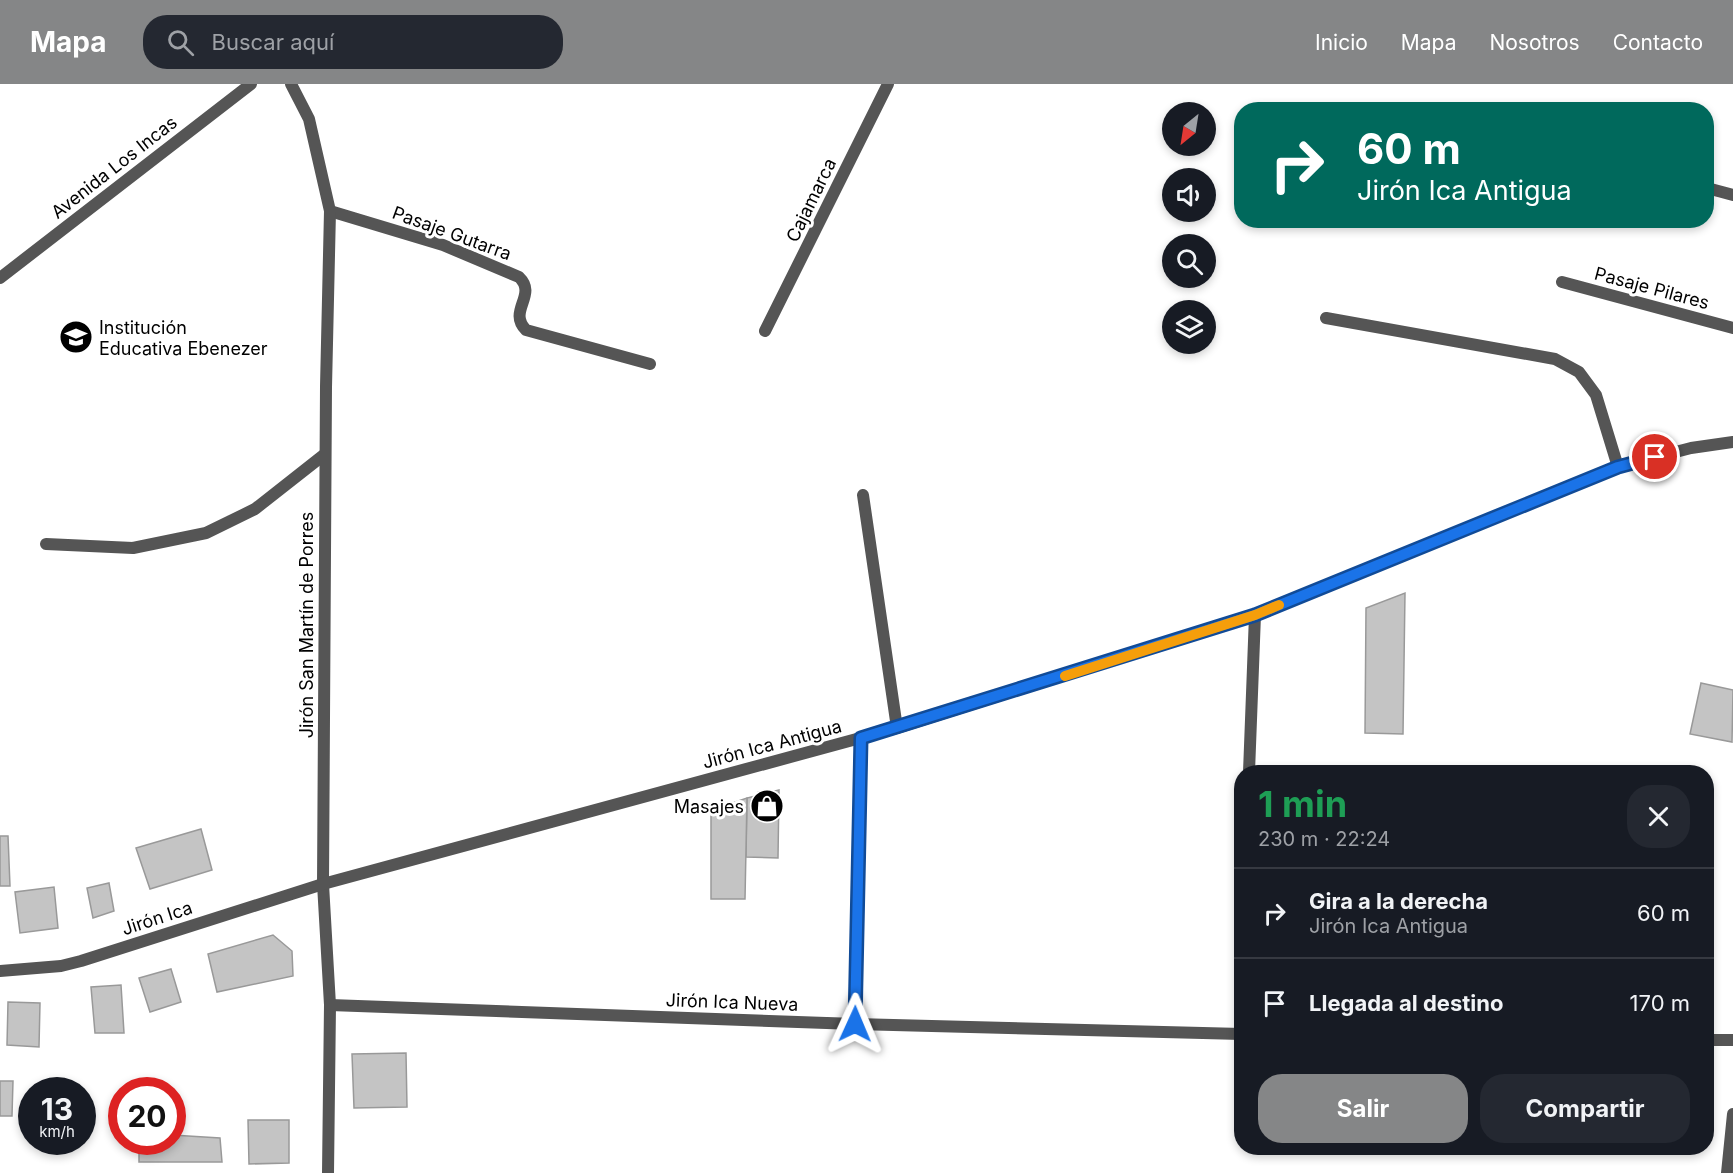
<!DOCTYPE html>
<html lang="es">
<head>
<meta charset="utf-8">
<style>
  body { margin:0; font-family:Inter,sans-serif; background:#242831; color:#f1f3f6; height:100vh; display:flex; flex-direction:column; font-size:22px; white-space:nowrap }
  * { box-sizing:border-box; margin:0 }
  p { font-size:20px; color:#9ea1a6 }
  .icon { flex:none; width:33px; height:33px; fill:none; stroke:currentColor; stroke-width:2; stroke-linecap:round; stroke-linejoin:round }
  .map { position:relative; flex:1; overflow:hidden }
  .sheet { position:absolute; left:1234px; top:681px; width:480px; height:390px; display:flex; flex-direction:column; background:#171b24; border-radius:24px; box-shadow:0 3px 9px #0003 }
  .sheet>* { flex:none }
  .hud { position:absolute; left:1234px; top:18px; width:480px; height:126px; border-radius:24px; box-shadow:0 3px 9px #0003; background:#00695c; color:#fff; overflow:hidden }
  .needle { width:39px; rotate:210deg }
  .controls { position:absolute; left:1162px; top:18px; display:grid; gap:12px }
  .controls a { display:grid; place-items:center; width:54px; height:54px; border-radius:50%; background:#171b24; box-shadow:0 3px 9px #0003; font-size:30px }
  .speed { position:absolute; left:18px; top:993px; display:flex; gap:12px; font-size:30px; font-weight:700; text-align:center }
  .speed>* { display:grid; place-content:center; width:78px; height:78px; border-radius:50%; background:#171b24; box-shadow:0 3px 9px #0003; line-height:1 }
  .speed small { font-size:15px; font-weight:400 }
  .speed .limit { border:9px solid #d22; background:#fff; color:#111 }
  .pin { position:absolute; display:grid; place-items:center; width:51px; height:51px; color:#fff; margin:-26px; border:3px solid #fff; border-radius:50%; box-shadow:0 2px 6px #0007 }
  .me { position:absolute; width:66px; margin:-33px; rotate:1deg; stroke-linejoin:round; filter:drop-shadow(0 0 4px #0008) }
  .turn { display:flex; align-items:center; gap:21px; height:126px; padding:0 24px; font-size:27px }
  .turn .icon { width:78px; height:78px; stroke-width:2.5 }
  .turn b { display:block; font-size:42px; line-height:51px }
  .round { display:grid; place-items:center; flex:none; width:63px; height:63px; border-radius:24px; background:#242831 }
  .overview { display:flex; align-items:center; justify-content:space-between; height:102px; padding:0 24px }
  h1 { font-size:36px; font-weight:700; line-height:45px; color:#1e9e55 }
  .button { display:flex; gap:12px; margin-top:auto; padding:12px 24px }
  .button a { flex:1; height:69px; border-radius:24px; background:#858687; color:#fff; font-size:24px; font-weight:700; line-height:69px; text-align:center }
  .button a+a { background:#242831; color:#f1f3f6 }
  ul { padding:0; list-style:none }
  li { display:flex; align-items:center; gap:18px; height:90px; padding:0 24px; border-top:2px solid #363941 }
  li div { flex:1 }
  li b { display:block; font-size:22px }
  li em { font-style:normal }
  header { display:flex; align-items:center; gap:36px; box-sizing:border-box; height:84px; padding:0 30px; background:#858687; color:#fff }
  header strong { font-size:28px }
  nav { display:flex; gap:33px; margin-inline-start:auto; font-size:21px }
  .search { width:420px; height:54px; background:#242831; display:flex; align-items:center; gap:15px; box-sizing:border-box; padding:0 21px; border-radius:24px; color:#9ea1a6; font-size:22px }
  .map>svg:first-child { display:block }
  .building { fill:#c4c4c4; stroke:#999; stroke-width:1.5 }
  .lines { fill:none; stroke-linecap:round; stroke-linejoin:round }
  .service { stroke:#555; stroke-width:12 }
  .minor { stroke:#555; stroke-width:12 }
  .tertiary { stroke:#555; stroke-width:12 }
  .route-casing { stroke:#114b97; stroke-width:15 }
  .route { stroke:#1a73e8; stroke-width:10 }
  .slow { stroke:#f59e0b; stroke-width:10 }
  .labels { text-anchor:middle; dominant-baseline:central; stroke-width:6; stroke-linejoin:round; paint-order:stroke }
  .street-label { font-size:18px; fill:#000; stroke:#fff }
  .poi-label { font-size:18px; fill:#000; stroke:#fff; text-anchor:start }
</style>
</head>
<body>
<header>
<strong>Mapa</strong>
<div class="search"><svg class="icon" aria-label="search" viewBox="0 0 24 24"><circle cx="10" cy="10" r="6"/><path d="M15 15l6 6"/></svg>Buscar aquí</div>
<nav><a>Inicio</a><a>Mapa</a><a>Nosotros</a><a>Contacto</a></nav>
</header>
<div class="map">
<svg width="1733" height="1089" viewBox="0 0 1733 1089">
  <rect width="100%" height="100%" fill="#fff"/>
  <!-- building -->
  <g class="building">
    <path d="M 1405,509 L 1403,650 L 1365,649 L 1366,524 Z"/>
    <path d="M 1701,599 L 1733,606 L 1732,658 L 1690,650 Z"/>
    <path d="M 779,706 L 778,774 L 746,773 L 747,714 Z"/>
    <path d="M 747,714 L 745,815 L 711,815 L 711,726 Z"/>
    <path d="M 201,745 L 212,786 L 150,805 L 136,764 Z"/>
    <path d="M 0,752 L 8,752 L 10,802 L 0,802 Z"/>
    <path d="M 109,799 L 114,827 L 93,834 L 87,804 Z"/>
    <path d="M 54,803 L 58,844 L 20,849 L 15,808 Z"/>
    <path d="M 273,851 L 292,867 L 293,892 L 217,908 L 208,870 Z"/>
    <path d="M 171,885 L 181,918 L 150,928 L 139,894 Z"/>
    <path d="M 121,901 L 124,949 L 95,949 L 91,903 Z"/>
    <path d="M 8,918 L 40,919 L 39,963 L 7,961 Z"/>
    <path d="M 406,969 L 407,1023 L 354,1024 L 352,970 Z"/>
    <path d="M 0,997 L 13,997 L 12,1032 L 0,1032 Z"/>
    <path d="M 248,1036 L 289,1036 L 289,1079 L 249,1080 Z"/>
    <path d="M 172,1051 L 220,1054 L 222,1078 L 139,1078 L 139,1058 L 172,1058 Z"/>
  </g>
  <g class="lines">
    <!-- service -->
    <g class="service">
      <path d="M 1707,104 L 1733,111"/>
      <path d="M 330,127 L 443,161 L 519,193 C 538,211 507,227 526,246 L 650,280"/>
      <path d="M 1562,198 L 1733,244"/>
      <path d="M 1326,234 L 1555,275 L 1579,288 L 1596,311 L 1618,383"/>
      <path d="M 863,411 L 897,644"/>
      <path d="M 46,460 L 133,464 L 206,449 L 255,425 L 325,370"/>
      <path d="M 1249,688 L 1255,531"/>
      <path d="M 855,940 L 861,654"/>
    </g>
    <!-- minor -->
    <g class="minor">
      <path d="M 291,0 L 309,35 L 330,127 L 326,303 L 323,800 L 330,921 L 328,1089"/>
      <path d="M 765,247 L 888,0"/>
      <path d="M 0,887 L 61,882 L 81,877 L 323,800 L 897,644 L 1255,531 L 1618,383 L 1691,364 L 1733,358"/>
      <path d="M 330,921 L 855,940 L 1242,950"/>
      <path d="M 1707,956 L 1733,956"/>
      <path d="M 1727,1089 L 1733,1030"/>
    </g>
    <!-- tertiary -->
    <path class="tertiary" d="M 0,194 L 251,0"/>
  </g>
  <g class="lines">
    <!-- route casing -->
    <g class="route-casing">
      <path id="route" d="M 855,940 L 861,654 L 1255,531 L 1618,383 L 1655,373"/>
    </g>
    <!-- route -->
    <use href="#route" class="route"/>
    <!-- slow -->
    <path class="slow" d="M 1065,592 L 1255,531 L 1279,521"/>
  </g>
  <!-- icons -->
  <defs>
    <g id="school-disc" transform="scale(1.725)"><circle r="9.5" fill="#000" stroke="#fff"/><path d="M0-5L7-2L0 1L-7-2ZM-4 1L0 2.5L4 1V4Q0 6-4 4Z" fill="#fff"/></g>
    <g id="shop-disc" transform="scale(1.725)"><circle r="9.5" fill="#000" stroke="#fff"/><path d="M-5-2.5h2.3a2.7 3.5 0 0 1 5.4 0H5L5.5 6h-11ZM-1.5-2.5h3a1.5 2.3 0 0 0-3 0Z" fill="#fff"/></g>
  </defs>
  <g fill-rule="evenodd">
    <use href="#school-disc" x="76" y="253"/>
    <use href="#shop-disc" x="767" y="722"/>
  </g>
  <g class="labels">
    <!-- street labels -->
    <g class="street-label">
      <text transform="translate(114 83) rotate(-38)">Avenida Los Incas</text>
      <text transform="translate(811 116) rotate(-64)">Cajamarca</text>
      <text transform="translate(452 149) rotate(20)">Pasaje Gutarra</text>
      <text transform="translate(1652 204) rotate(15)">Pasaje Pilares</text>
      <text transform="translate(306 541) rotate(-90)">Jirón San Martín de Porres</text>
      <text transform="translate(772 660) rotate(-15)">Jirón Ica Antigua</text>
      <text transform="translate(157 834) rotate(-18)">Jirón Ica</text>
      <text transform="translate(732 918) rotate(2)">Jirón Ica Nueva</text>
    </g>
    <!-- poi labels -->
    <g class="poi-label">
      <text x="99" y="243">Institución<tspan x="99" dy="21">Educativa Ebenezer</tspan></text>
      <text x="744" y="722" text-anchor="end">Masajes</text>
    </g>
  </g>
</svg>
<div class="controls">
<a><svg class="needle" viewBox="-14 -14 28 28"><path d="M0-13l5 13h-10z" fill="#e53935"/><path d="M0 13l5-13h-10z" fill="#9ea1a6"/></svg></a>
<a><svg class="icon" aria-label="sound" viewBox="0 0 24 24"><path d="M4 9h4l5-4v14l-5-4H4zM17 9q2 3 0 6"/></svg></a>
<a><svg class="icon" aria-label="search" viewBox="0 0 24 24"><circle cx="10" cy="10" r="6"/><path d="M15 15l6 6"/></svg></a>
<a><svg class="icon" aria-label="layers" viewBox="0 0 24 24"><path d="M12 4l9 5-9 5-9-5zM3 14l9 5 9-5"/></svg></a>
</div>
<div class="speed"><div>13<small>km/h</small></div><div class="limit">20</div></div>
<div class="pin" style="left:1655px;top:373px;background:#d93025"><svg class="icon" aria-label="arrive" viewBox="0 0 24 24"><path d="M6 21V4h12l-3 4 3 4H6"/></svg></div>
<svg class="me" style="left:855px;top:940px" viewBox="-20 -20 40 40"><path d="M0-17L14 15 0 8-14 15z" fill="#1a73e8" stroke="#fff" stroke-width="4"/></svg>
<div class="hud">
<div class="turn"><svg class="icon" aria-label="right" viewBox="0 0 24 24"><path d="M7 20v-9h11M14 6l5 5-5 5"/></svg><div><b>60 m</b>Jirón Ica Antigua</div></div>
</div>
<section class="sheet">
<div class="overview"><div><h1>1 min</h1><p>230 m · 22:24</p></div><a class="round"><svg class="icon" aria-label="close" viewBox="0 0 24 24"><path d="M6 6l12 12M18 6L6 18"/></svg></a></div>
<ul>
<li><svg class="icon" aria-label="right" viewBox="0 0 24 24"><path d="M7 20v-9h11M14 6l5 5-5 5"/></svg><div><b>Gira a la derecha</b><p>Jirón Ica Antigua</p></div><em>60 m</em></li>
<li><svg class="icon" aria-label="arrive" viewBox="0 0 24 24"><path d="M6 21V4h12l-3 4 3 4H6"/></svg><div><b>Llegada al destino</b></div><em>170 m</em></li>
</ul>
<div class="button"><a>Salir</a><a>Compartir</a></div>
</section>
</div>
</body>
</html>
